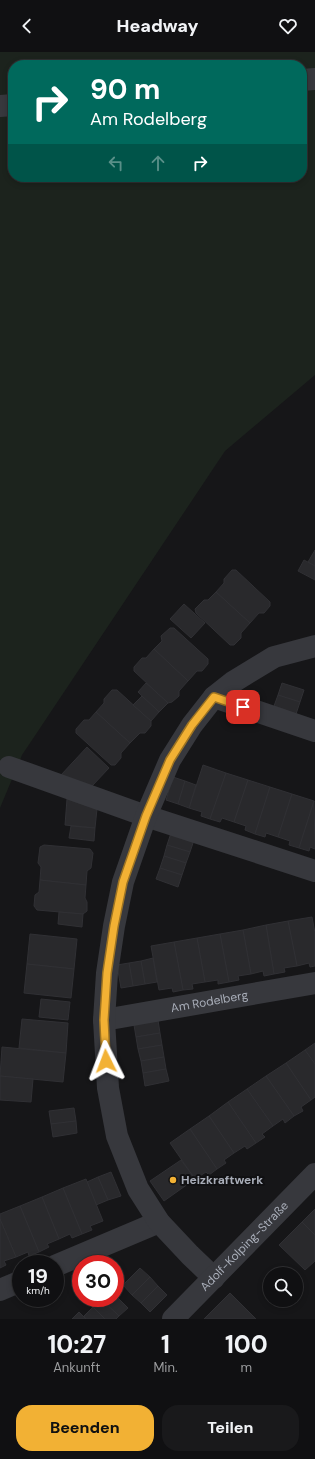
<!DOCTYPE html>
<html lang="de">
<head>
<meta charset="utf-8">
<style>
  body { margin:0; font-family:"DM Sans",sans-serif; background:#19191b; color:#f1f3f6; height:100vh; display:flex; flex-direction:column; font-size:15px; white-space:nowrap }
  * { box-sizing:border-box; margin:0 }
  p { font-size:13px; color:#9c9d9f }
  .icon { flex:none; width:22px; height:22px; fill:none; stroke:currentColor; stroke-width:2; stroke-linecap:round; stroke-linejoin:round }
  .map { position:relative; height:1267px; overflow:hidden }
  .panel { display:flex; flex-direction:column; background:#101012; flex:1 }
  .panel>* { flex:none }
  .top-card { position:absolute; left:8px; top:8px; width:299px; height:122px; border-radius:16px; box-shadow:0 2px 6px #0003,0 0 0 1px #303032; background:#00695c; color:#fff; overflow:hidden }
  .fabs { position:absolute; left:263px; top:1215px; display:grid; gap:8px }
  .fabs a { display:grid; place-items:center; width:40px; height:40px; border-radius:50%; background:#101012; box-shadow:0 2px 6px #0003,0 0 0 1px #303032; font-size:20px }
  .speed { position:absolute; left:12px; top:1203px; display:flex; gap:8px; font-size:20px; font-weight:700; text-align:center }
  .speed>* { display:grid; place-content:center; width:52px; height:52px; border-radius:50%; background:#101012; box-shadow:0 2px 6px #0003,0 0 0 1px #303032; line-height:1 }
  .speed small { font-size:10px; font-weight:400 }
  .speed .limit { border:6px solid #d22; background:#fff; color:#111 }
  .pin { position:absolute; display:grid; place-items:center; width:34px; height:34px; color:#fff; margin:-17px; border-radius:8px; box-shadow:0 2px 6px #0006 }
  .me { position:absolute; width:44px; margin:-22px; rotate:357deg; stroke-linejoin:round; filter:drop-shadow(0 0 3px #0008) }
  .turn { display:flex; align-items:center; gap:14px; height:84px; padding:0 16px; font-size:18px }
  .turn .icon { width:52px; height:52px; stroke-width:2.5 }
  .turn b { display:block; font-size:28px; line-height:34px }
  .lanes { display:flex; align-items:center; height:38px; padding:0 16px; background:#0003; justify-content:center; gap:20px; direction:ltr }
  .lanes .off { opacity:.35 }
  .eta { display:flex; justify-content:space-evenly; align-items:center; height:68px; text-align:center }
  .eta b { font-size:24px; font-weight:800; line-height:28px }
  .cta { display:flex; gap:8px; margin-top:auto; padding:8px 16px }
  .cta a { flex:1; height:46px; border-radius:16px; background:#f2b134; color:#111; font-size:16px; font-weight:800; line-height:46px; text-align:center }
  .cta a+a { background:#19191b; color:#f1f3f6 }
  header { display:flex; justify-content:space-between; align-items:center; height:52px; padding:0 16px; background:#101012; font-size:18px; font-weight:800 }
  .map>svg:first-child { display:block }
  .green { fill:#1c231d; fill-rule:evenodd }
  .building { fill:#29292c; stroke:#303034 }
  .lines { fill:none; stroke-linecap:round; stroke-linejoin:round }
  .minor { stroke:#37383d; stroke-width:22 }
  .tertiary { stroke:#37383d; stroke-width:22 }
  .route-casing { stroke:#9d7322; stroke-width:10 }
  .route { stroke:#f2b134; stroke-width:7 }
  .poi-dot { fill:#f2b134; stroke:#111113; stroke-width:1.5 }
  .labels { text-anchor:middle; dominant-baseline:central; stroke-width:4; stroke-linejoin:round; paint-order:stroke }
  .street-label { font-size:12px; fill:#a8adb8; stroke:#111113 }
  .poi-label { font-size:12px; font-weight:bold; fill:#a8adb8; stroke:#111113; text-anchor:start }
</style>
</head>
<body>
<header><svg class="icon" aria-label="back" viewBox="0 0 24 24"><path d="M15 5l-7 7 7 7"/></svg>Headway<svg class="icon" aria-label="heart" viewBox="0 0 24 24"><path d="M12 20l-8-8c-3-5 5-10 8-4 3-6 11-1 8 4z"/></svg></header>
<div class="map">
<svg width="315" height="1267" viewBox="0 0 315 1267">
  <rect width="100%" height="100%" fill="#161618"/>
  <!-- green -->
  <path class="green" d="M 0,0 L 315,0 L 315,323 L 225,399 L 22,703 L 0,756 ZM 13,13 L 302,13 L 302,125 L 13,125 Z"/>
  <!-- building -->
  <g class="building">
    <path d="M 315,498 L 315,514 L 308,510 Z"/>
    <path d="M 304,508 L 315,514 L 315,528 L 298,519 Z"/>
    <path d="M 232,518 L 236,518 L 270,550 L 270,554 L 264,561 L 259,561 L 250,571 L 216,540 L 224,531 L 224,527 Z"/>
    <path d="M 216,540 L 250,571 L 241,581 L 241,586 L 234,593 L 230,593 L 196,561 L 195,557 L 204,548 L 208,548 Z"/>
    <path d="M 184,552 L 205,571 L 191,586 L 170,567 Z"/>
    <path d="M 170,576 L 174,576 L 208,607 L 208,612 L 202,619 L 197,619 L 188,629 L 154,597 L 162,589 L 161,584 Z"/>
    <path d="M 154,597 L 188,629 L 179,639 L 179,644 L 172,650 L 168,651 L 134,619 L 134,615 L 142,606 L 146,606 Z"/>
    <path d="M 146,631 L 168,651 L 159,660 L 138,640 Z"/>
    <path d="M 282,631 L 304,638 L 300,650 L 278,643 Z"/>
    <path d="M 112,638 L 117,638 L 151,669 L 151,674 L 145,681 L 140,681 L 130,691 L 96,660 L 104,651 L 104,647 Z"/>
    <path d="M 278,643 L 300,650 L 296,662 L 274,654 Z"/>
    <path d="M 142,644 L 159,660 L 151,669 L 133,653 Z"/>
    <path d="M 96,660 L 130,691 L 121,701 L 121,706 L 115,713 L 111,713 L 76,681 L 76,677 L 84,668 L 89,668 Z"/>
    <path d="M 87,695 L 109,716 L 92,734 L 61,723 Z"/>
    <path d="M 203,713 L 226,721 L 210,767 L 201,764 L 202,760 L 189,756 Z"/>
    <path d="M 226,721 L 248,728 L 234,770 L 222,766 L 220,770 L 210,767 Z"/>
    <path d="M 173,725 L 185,729 L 178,752 L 166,748 Z"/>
    <path d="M 248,728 L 270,735 L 255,782 L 245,778 L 246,774 L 234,770 Z"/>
    <path d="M 185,729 L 196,733 L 189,756 L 178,752 Z"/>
    <path d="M 270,735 L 292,742 L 278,785 L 266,781 L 265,785 L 255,782 Z"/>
    <path d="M 292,742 L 314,749 L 299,796 L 289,793 L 290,789 L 278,785 Z"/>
    <path d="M 67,747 L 97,757 L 95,776 L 65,773 Z"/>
    <path d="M 314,749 L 315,797 L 310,795 L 309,799 L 299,796 Z"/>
    <path d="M 71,774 L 95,776 L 94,789 L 69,786 Z"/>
    <path d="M 171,781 L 194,788 L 190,800 L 167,793 Z"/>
    <path d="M 44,793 L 90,797 L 93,801 L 91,816 L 87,819 L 86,833 L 40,828 L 41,815 L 38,811 L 40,795 Z"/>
    <path d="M 167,793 L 190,800 L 186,811 L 164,804 Z"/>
    <path d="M 164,804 L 186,811 L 182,823 L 160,816 Z"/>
    <path d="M 160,816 L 182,823 L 178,835 L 156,827 Z"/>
    <path d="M 40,828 L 86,833 L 85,846 L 87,850 L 87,859 L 83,862 L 37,858 L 34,854 L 35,843 L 39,840 Z"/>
    <path d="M 59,860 L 83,862 L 82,875 L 58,872 Z"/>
    <path d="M 312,865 L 315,881 L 315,914 L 310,915 L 309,911 L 297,914 L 288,869 Z"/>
    <path d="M 288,869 L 297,914 L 284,916 L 285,920 L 274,922 L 266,873 Z"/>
    <path d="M 266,873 L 274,922 L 264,924 L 263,919 L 251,922 L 243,878 Z"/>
    <path d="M 243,878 L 251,922 L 238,924 L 239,928 L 229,930 L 220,882 Z"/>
    <path d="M 30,882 L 77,887 L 74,917 L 27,912 Z"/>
    <path d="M 220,882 L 229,930 L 218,932 L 218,928 L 205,930 L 197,886 Z"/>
    <path d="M 197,886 L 205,930 L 192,932 L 193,937 L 183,938 L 174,890 Z"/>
    <path d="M 174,890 L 183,938 L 173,940 L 172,936 L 159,938 L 151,894 Z"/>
    <path d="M 153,906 L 157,930 L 145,932 L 141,909 Z"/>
    <path d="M 141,909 L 145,932 L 133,934 L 129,911 Z"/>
    <path d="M 129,911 L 133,934 L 121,936 L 117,913 Z"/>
    <path d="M 27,912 L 74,917 L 71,946 L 24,941 Z"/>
    <path d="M 41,947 L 70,950 L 68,968 L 39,965 Z"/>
    <path d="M 22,967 L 68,971 L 66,1001 L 19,996 Z"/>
    <path d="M 158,968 L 160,981 L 136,985 L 134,973 Z"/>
    <path d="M 160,981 L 162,993 L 138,997 L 136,985 Z"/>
    <path d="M 315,991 L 315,1012 L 305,998 Z"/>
    <path d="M 162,993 L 164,1005 L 141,1009 L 138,997 Z"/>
    <path d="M 2,995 L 66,1001 L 63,1030 L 0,1024 Z"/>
    <path d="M 305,998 L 315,1012 L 315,1045 L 311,1048 L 286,1011 Z"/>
    <path d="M 164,1005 L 166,1017 L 143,1021 L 141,1009 Z"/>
    <path d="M 286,1011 L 311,1048 L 301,1055 L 303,1059 L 294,1064 L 266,1024 Z"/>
    <path d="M 166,1017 L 169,1029 L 145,1034 L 143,1021 Z"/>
    <path d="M 0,1024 L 33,1027 L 31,1050 L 0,1048 Z"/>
    <path d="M 266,1024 L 294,1064 L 285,1071 L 283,1067 L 273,1074 L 247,1037 Z"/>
    <path d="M 247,1037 L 273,1074 L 262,1082 L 265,1085 L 256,1091 L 228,1050 Z"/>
    <path d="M 228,1050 L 256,1091 L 247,1097 L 245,1094 L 234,1101 L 209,1064 Z"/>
    <path d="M 74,1056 L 76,1069 L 51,1072 L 49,1059 Z"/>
    <path d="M 209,1064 L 234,1101 L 224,1108 L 226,1111 L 217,1117 L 190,1077 Z"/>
    <path d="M 76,1069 L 77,1081 L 53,1085 L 51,1072 Z"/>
    <path d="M 190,1077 L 217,1117 L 209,1123 L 206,1120 L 195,1127 L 170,1091 Z"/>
    <path d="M 181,1108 L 195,1127 L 164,1149 L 150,1129 Z"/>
    <path d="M 111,1120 L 121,1144 L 108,1148 L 98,1125 Z"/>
    <path d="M 98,1125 L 108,1148 L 96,1153 L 87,1130 Z"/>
    <path d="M 86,1127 L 103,1169 L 90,1174 L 92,1178 L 82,1182 L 63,1136 Z"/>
    <path d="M 63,1136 L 82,1182 L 72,1186 L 70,1182 L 59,1187 L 42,1145 Z"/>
    <path d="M 42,1145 L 59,1187 L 47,1192 L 49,1195 L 39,1200 L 20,1154 Z"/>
    <path d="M 20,1154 L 39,1200 L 29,1204 L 28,1200 L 16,1205 L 0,1167 L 0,1162 Z"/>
    <path d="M 315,1157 L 315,1183 L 302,1170 Z"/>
    <path d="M 0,1167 L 16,1205 L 4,1209 L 6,1213 L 0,1216 Z"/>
    <path d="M 302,1170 L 315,1183 L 315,1209 L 305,1218 L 279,1193 Z"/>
    <path d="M 140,1216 L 150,1225 L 132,1243 L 123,1233 Z"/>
    <path d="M 150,1225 L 158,1234 L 141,1251 L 132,1243 Z"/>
    <path d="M 158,1234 L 167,1243 L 150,1260 L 141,1251 Z"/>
    <path d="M 230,1241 L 256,1267 L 204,1267 Z"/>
    <path d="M 115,1243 L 128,1256 L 119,1264 L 101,1247 L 115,1246 Z"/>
    <path d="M 101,1247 L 119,1264 L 116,1267 L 105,1267 L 93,1255 Z"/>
    <path d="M 93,1255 L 105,1267 L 86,1267 L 84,1264 Z"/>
    <path d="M 79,1260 L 86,1267 L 72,1267 Z"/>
  </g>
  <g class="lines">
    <!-- minor -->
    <g class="minor">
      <path d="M 214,645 L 315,679"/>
      <path d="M 9,715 L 146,764 L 315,819"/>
      <path id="s1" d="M 104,968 L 315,931"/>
      <path d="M 55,1214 L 159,1170"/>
      <path d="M 214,1226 L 190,1203 L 159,1170 L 138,1137 L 117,1084 L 108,1036 L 104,968 L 107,921 L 114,874 L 123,830 L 146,764 L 170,708 L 192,673 L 214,645 L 233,630 L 274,605 L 315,594"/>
      <path d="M 0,1238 L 21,1229"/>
      <path id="s2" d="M 173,1267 L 315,1122"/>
    </g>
    <!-- tertiary -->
    <g class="tertiary">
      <path d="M 302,28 L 315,27"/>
      <path d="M 0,54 L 13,53"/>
    </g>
  </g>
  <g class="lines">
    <!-- route casing -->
    <g class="route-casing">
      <path id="route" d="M 106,1009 L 104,968 L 107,921 L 114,874 L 123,830 L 146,764 L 170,708 L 192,673 L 214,645 L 243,655"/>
    </g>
    <!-- route -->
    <use href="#route" class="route"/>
  </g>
  <!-- markers -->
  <circle class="poi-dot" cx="173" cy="1128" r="4"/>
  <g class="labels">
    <!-- street labels -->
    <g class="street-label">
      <text stroke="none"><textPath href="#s1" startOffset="107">Am Rodelberg</textPath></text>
      <text stroke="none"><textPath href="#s2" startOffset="102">Adolf-Kolping-Straße</textPath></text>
    </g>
    <!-- poi labels -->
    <g class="poi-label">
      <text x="181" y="1128">Heizkraftwerk</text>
    </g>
  </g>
</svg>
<div class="fabs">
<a><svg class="icon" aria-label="search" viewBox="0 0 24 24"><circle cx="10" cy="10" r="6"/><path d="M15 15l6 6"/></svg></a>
</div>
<div class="speed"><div>19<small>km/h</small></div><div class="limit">30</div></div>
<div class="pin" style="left:243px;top:655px;background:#d93025"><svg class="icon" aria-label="arrive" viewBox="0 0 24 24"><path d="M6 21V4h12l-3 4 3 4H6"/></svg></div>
<svg class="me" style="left:106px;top:1009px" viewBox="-20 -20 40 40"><path d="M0-17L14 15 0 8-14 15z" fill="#f2b134" stroke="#fff" stroke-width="4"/></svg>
<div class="top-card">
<div class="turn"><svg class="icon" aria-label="right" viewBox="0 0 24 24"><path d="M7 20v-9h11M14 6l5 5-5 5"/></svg><div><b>90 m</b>Am Rodelberg</div></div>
<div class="lanes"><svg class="icon off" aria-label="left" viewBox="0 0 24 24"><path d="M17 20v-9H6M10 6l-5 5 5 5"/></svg><svg class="icon off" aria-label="ahead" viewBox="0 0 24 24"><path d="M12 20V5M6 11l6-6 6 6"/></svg><svg class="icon" aria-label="right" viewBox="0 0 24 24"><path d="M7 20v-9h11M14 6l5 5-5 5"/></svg></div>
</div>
</div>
<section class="panel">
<div class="eta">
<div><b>10:27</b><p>Ankunft</p></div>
<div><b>1</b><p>Min.</p></div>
<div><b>100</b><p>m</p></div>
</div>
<div class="cta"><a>Beenden</a><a>Teilen</a></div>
</section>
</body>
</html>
